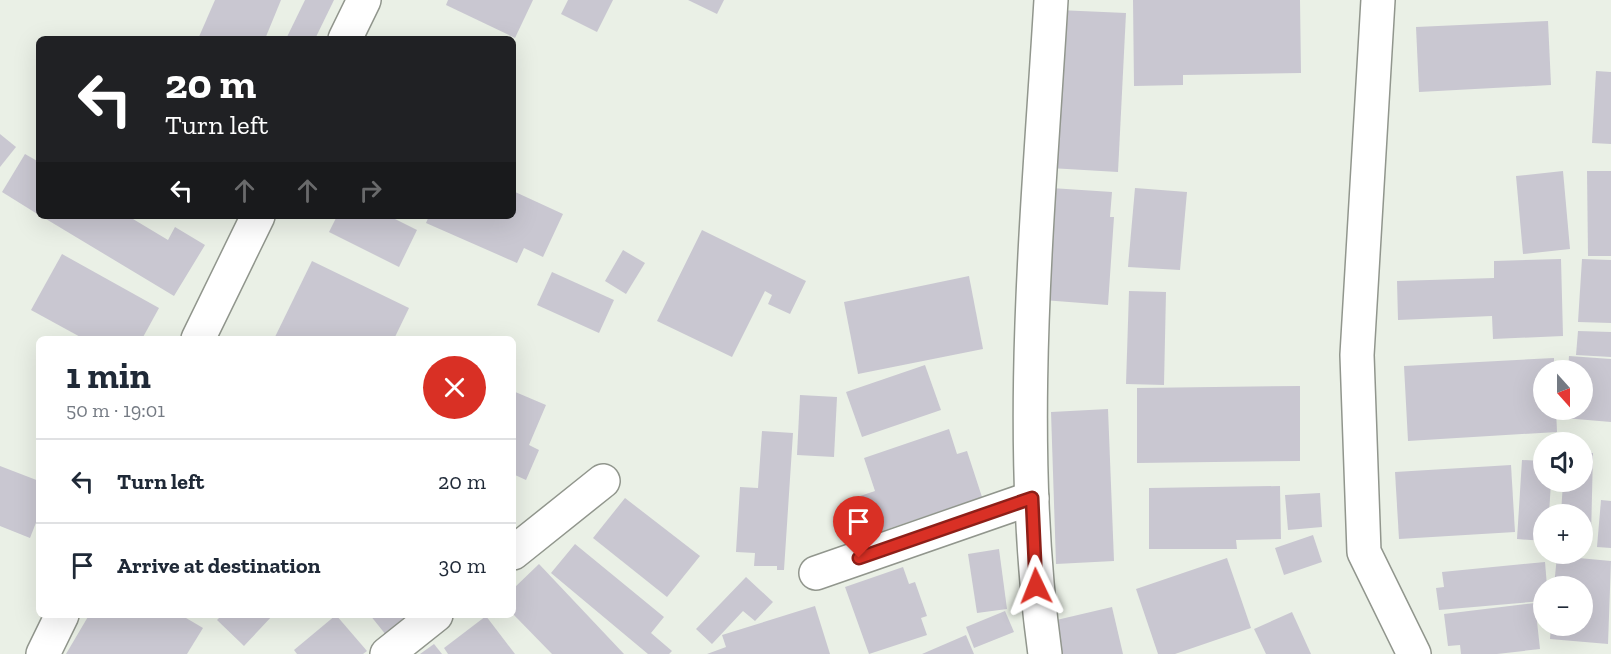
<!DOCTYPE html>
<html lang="en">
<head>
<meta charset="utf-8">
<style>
  body { margin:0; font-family:"Zilla Slab",serif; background:#f2f2f3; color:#1f2937; height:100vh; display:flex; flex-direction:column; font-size:22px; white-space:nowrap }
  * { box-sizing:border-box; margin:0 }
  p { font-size:20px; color:#747a83 }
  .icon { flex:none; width:33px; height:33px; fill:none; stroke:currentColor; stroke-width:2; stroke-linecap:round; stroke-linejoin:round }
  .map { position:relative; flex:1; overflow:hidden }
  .sheet { position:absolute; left:36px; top:336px; width:480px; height:282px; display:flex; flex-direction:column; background:#fff; border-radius:9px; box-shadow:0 6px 24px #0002 }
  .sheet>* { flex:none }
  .banner { position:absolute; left:36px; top:36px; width:480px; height:183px; border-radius:9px; box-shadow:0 6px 24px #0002; background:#202124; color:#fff; overflow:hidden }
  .needle { width:39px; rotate:159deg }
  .fabs { position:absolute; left:1533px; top:360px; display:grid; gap:12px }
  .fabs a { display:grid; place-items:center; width:60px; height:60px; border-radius:50%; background:#fff; box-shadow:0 6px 24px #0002; font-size:30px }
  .pin { position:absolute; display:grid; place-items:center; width:51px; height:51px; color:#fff; margin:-62px -26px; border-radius:50% 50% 50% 0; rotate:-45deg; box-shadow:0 0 6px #0007 }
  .pin .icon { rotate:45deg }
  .me { position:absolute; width:66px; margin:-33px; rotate:358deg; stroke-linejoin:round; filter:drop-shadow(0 0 4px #0008) }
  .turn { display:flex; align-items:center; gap:21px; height:126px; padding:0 30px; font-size:27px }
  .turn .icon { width:78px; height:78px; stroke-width:2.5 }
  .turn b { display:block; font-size:42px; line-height:51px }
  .lanes { display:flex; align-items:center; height:57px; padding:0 30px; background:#0003; justify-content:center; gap:30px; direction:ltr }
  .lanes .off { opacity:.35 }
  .round { display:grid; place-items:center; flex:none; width:63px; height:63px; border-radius:32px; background:#f2f2f3 }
  .headline { display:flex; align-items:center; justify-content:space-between; height:102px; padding:0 30px }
  h1 { font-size:36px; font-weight:800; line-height:45px }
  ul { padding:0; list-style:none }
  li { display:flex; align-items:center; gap:18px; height:84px; padding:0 30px; border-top:2px solid #e0e1e3 }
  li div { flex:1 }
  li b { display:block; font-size:22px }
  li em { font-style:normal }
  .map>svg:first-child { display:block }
  .building { fill:#c9c7d1 }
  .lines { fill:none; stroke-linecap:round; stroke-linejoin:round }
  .street-casing { stroke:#91968d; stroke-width:36 }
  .street { stroke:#fff; stroke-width:33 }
  .route-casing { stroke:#8d1f18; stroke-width:15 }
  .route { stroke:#d93025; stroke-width:10 }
</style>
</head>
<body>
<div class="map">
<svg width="1611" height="654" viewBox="0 0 1611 654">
  <rect width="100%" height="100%" fill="#eaf0e6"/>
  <!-- building -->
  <g class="building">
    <path d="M 215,0 L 281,0 L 265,39 L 198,39 Z"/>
    <path d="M 305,0 L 334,0 L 315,39 L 286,39 Z"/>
    <path d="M 448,0 L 533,0 L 515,38 L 446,5 Z"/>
    <path d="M 568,0 L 613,0 L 597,32 L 561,14 Z"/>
    <path d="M 688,0 L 724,0 L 717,14 Z"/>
    <path d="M 1133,0 L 1300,0 L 1301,73 L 1183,75 L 1183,85 L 1134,86 Z"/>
    <path d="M 1058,10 L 1126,13 L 1118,172 L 1050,168 Z"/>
    <path d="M 1548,21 L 1551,85 L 1419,92 L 1416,27 Z"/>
    <path d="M 1596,71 L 1611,72 L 1611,144 L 1592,143 Z"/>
    <path d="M 0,134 L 16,147 L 0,167 Z"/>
    <path d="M 25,154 L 39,162 L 39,215 L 2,192 Z"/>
    <path d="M 1563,171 L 1570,249 L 1523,254 L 1516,176 Z"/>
    <path d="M 1587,171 L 1611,171 L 1611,256 L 1588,256 Z"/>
    <path d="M 1051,188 L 1112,192 L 1110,217 L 1114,217 L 1108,305 L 1043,300 Z"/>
    <path d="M 1135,188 L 1187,192 L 1180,270 L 1128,267 Z"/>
    <path d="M 513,191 L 563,214 L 543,257 L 524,248 L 517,263 L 426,223 L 429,216 L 513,216 Z"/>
    <path d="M 41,216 L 128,216 L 168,240 L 175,227 L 205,245 L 174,296 Z"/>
    <path d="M 337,216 L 389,216 L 417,230 L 399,267 L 329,232 Z"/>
    <path d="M 702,230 L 806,281 L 790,314 L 768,304 L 772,295 L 765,291 L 732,357 L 657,321 Z"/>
    <path d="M 623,250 L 645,263 L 626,294 L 605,281 Z"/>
    <path d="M 62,254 L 159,308 L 142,339 L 84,339 L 31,310 Z"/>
    <path d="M 1561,259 L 1563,336 L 1493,339 L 1492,316 L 1398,320 L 1397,281 L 1494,278 L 1494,261 Z"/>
    <path d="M 1582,259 L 1611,260 L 1611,323 L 1578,322 Z"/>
    <path d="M 312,261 L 409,308 L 394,339 L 274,339 Z"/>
    <path d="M 552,272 L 614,300 L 599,333 L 537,305 Z"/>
    <path d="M 969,276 L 983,349 L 858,374 L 844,302 Z"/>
    <path d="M 1129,291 L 1166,292 L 1164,385 L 1126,384 Z"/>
    <path d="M 1578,331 L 1611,332 L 1611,357 L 1576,355 Z"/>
    <path d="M 1569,356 L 1611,359 L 1611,422 L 1564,418 L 1565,410 L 1582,410 L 1582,370 L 1568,370 Z"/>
    <path d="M 1554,358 L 1554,370 L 1544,370 L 1544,410 L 1556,410 L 1557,432 L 1408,441 L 1404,366 Z"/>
    <path d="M 925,365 L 941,410 L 862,437 L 846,392 Z"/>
    <path d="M 1300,386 L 1300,461 L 1137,463 L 1137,388 Z"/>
    <path d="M 513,391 L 546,405 L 529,445 L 539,450 L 526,480 L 515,475 L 513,480 Z"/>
    <path d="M 800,395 L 837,397 L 834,457 L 797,455 Z"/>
    <path d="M 1108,409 L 1114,561 L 1056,564 L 1051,412 Z"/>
    <path d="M 949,429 L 957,454 L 967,451 L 982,497 L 873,534 L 860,496 L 875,491 L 864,458 Z"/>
    <path d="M 762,431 L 793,433 L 784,570 L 777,570 L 777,566 L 754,566 L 755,553 L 736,552 L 740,487 L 758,488 Z"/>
    <path d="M 1582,452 L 1593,453 L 1591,537 L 1582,537 L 1582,514 L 1561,514 L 1563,482 L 1582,482 Z"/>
    <path d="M 1522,460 L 1544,461 L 1544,482 L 1551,482 L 1549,514 L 1544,514 L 1544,541 L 1517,539 Z"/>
    <path d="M 1511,465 L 1515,532 L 1399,539 L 1395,472 Z"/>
    <path d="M 0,466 L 39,481 L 39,515 L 30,538 L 0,526 Z"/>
    <path d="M 1280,486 L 1281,539 L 1236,540 L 1237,549 L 1149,549 L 1149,488 Z"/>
    <path d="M 1320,493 L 1322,527 L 1288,530 L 1285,495 Z"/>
    <path d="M 625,498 L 700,556 L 667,597 L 593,538 Z"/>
    <path d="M 1601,500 L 1611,501 L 1611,548 L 1597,547 Z"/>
    <path d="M 1313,535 L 1322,562 L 1284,575 L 1275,548 Z"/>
    <path d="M 575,544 L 664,617 L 651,633 L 672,651 L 669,654 L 648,654 L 551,573 Z"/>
    <path d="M 999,549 L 1007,609 L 977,613 L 968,554 Z"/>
    <path d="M 1557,556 L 1611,561 L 1608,644 L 1550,639 L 1551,626 L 1582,626 L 1582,586 L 1554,586 Z"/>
    <path d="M 1227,558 L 1251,628 L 1175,654 L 1158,654 L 1136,589 Z"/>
    <path d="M 1545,562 L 1547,586 L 1541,590 L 1542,601 L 1439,610 L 1436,588 L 1444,587 L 1442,572 Z"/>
    <path d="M 539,564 L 624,654 L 552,654 L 513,614 L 513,589 Z"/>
    <path d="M 903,567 L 909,584 L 915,582 L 927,616 L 921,618 L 927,635 L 869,654 L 845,587 Z"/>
    <path d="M 746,577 L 773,602 L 755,621 L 743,611 L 712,644 L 696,629 Z"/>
    <path d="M 1535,603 L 1540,649 L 1497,654 L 1461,654 L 1460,645 L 1448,646 L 1444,614 Z"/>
    <path d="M 815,606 L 830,654 L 707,654 L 726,647 L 722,635 Z"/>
    <path d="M 1112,607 L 1123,654 L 1056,654 L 1048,622 Z"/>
    <path d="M 1005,611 L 1014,632 L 974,648 L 966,627 Z"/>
    <path d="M 1292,612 L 1311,654 L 1266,654 L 1254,629 Z"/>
    <path d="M 89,615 L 181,615 L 203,628 L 187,654 L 66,654 Z"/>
    <path d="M 222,615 L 273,615 L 244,646 L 217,620 Z"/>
    <path d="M 336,615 L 367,651 L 363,654 L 297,654 L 294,650 Z"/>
    <path d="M 370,615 L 424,615 L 390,640 Z"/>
    <path d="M 486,616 L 515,654 L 448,654 L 444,648 Z"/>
    <path d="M 966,635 L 974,654 L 922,654 Z"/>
    <path d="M 434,644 L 442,654 L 420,654 Z"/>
  </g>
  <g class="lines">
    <!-- street casing -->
    <g class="street-casing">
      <g id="street">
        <path d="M 1378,0 L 1357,355 L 1364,552 L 1414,654"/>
        <path d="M 345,39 L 364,0"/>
        <path d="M 198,339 L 258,216"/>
        <path d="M 513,553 L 603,481"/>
        <path d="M 816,573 L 1032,498"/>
        <path d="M 43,654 L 62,615"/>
        <path d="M 387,654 L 436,615"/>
        <path d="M 1045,654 C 1015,438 1038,217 1051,0"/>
      </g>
    </g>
    <!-- street -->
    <use href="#street" class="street"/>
  </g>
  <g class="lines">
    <!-- route casing -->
    <g class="route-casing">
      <path id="route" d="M 859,558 L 1032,498 L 1036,586"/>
    </g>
    <!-- route -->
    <use href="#route" class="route"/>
  </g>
</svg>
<div class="fabs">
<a><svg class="needle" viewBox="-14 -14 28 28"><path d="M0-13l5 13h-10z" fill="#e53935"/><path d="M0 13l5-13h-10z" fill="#747a83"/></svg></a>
<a><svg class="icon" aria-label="sound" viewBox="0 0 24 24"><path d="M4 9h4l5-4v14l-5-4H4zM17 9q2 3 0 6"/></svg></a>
<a>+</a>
<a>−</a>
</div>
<div class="pin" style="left:859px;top:558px;background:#d93025"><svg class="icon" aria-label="arrive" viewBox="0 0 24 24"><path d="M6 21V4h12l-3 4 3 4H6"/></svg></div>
<svg class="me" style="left:1036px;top:586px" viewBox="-20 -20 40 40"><path d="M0-17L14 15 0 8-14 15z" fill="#d93025" stroke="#fff" stroke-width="4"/></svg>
<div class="banner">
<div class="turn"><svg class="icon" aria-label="left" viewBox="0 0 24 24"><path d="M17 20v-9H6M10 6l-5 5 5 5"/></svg><div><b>20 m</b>Turn left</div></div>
<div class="lanes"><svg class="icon" aria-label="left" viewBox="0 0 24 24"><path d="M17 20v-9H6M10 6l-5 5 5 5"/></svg><svg class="icon off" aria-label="ahead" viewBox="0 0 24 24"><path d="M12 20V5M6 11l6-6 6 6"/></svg><svg class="icon off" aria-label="ahead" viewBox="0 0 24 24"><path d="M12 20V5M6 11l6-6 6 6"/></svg><svg class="icon off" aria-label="right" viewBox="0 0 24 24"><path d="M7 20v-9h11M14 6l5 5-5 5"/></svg></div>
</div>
<section class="sheet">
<div class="headline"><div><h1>1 min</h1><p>50 m · 19:01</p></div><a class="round" style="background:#d93025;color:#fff"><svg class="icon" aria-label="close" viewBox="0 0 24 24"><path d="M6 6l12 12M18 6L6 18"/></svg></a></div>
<ul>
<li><svg class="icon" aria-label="left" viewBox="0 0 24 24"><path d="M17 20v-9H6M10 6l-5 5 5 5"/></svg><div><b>Turn left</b></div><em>20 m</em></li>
<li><svg class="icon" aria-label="arrive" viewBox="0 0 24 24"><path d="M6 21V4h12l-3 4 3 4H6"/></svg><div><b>Arrive at destination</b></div><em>30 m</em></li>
</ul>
</section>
</div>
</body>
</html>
